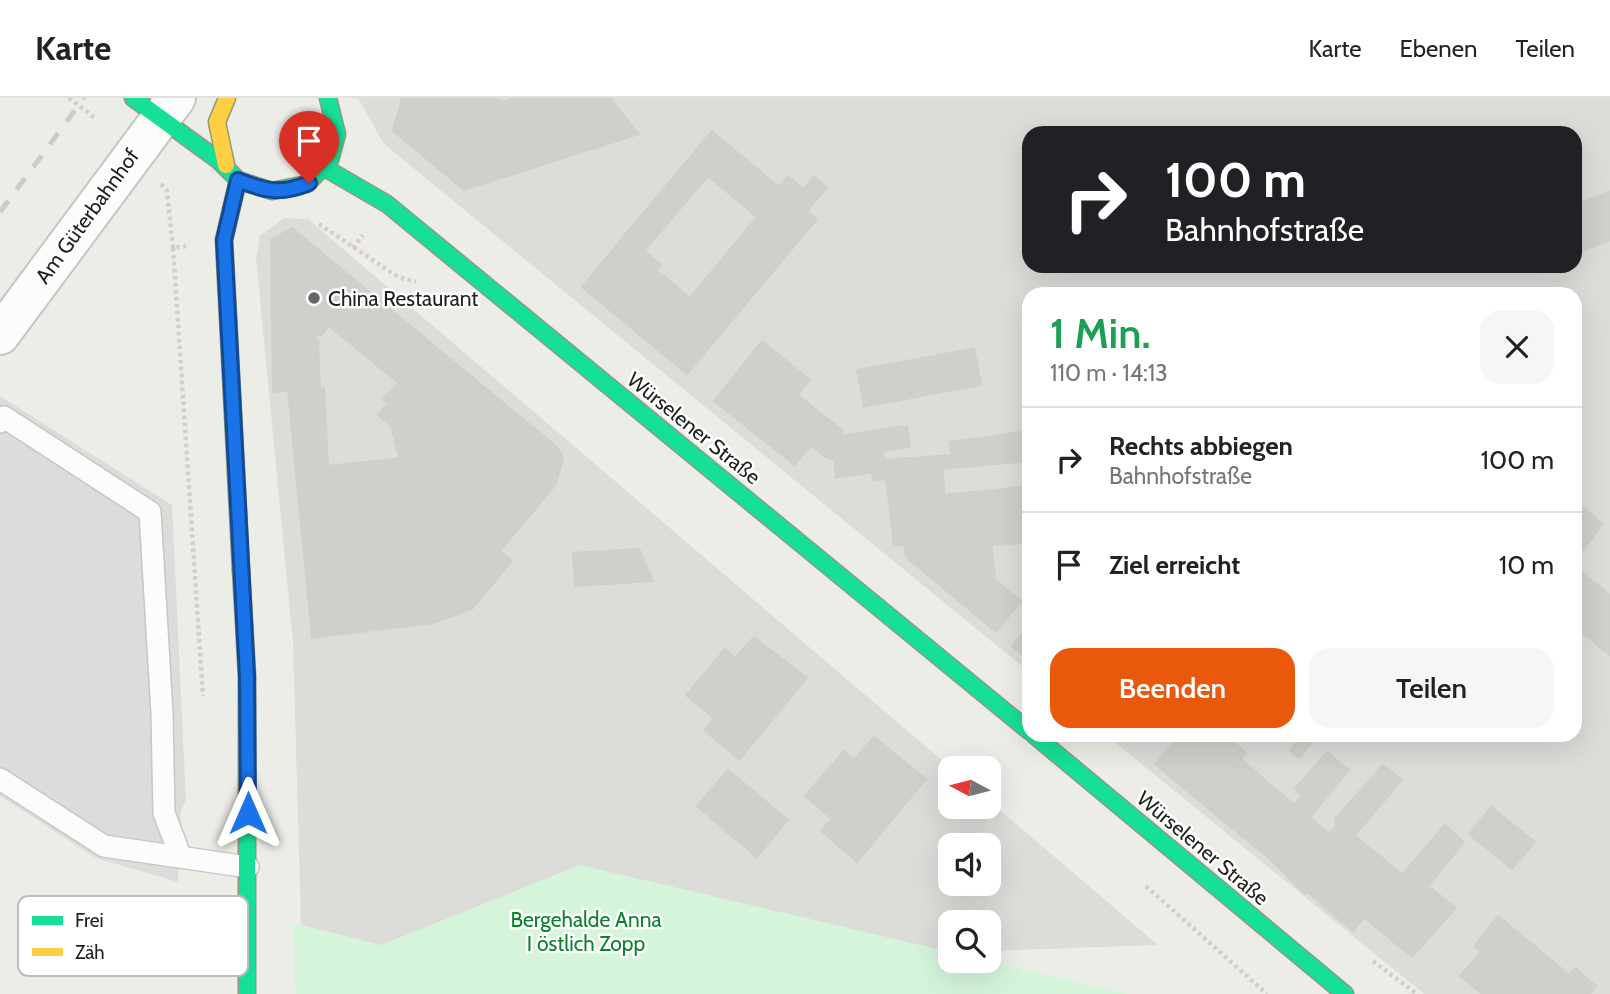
<!DOCTYPE html>
<html lang="de">
<head>
<meta charset="utf-8">
<style>
  body { margin:0; font-family:Cabin,sans-serif; background:#f6f6f6; color:#222; height:100vh; display:flex; flex-direction:column; font-size:26px; white-space:nowrap }
  * { box-sizing:border-box; margin:0 }
  p { font-size:23px; color:#767676 }
  .icon { flex:none; width:38px; height:38px; fill:none; stroke:currentColor; stroke-width:2; stroke-linecap:round; stroke-linejoin:round }
  .map { position:relative; flex:1; overflow:hidden }
  .panel { position:absolute; left:1022px; top:189px; width:560px; height:455px; display:flex; flex-direction:column; background:#fff; border-radius:21px; box-shadow:0 7px 28px #0002 }
  .panel>* { flex:none }
  .hud { position:absolute; left:1022px; top:28px; width:560px; height:147px; border-radius:21px; box-shadow:0 7px 28px #0002; background:#202124; color:#fff; overflow:hidden }
  .needle { width:46px; rotate:277deg }
  .buttons { position:absolute; left:938px; top:658px; display:grid; gap:14px }
  .buttons a { display:grid; place-items:center; width:63px; height:63px; border-radius:14px; background:#fff; box-shadow:0 7px 28px #0002; font-size:35px }
  .pin { position:absolute; display:grid; place-items:center; width:60px; height:60px; color:#fff; margin:-72px -30px; border-radius:50% 50% 50% 0; rotate:-45deg; box-shadow:0 0 7px #0007 }
  .pin .icon { rotate:45deg }
  .me { position:absolute; width:77px; margin:-38px; rotate:0deg; stroke-linejoin:round; filter:drop-shadow(0 0 5px #0008) }
  .turn { display:flex; align-items:center; gap:24px; height:147px; padding:0 28px; font-size:32px }
  .turn .icon { width:91px; height:91px; stroke-width:2.5 }
  .turn b { display:block; font-size:49px; line-height:60px }
  .round { display:grid; place-items:center; flex:none; width:74px; height:74px; border-radius:21px; background:#f6f6f6 }
  .summary { display:flex; align-items:center; justify-content:space-between; height:119px; padding:0 28px }
  h1 { font-size:42px; font-weight:600; line-height:52px; color:#1e9e55 }
  .button { display:flex; gap:14px; margin-top:auto; padding:14px 28px }
  .button a { flex:1; height:80px; border-radius:21px; background:#ea580c; color:#fff; font-size:28px; font-weight:600; line-height:80px; text-align:center }
  .button a+a { background:#f6f6f6; color:#222 }
  ul { padding:0; list-style:none }
  li { display:flex; align-items:center; gap:21px; height:105px; padding:0 28px; border-top:2px solid #e0e0e0 }
  li div { flex:1 }
  li b { display:block; font-size:26px }
  li em { font-style:normal }
  header { display:flex; align-items:center; gap:42px; box-sizing:border-box; height:98px; padding:0 35px; background:#fff; border-bottom:2px solid #e0e0e0 }
  header strong { font-size:33px }
  nav { display:flex; gap:38px; margin-inline-start:auto; font-size:24px }
  .map>svg:first-child { display:block }
  .residential { fill:#dcdcd9; fill-rule:evenodd }
  .park { fill:#d5f5db }
  .parking { fill:#dcdcda }
  .building { fill:#d0cfcb; stroke:#d0cfc9; stroke-width:2 }
  .lines { fill:none; stroke-linecap:round; stroke-linejoin:round }
  .lane-casing { stroke:#c6c6c4; stroke-width:24 }
  .street-casing { stroke:#c6c6c4; stroke-width:42 }
  .fast-casing { stroke:#91987f; stroke-width:19 }
  .slow-casing { stroke:#91987f; stroke-width:19 }
  .path { stroke:#d8ccc6; stroke-width:4.5; stroke-dasharray:3.5 3.5; stroke-linecap:butt }
  .lane { stroke:#fcfcfc; stroke-width:21 }
  .street { stroke:#fcfcfc; stroke-width:38 }
  .fast { stroke:#16e098; stroke-width:16 }
  .slow { stroke:#ffcf43; stroke-width:16 }
  .rail { stroke:#cbcbca; stroke-width:5; stroke-dasharray:14 14; stroke-linecap:butt }
  .route-casing { stroke:#114b97; stroke-width:18 }
  .route { stroke:#1a73e8; stroke-width:12 }
  .poi-dot { fill:#676765; stroke:#fff; stroke-width:2.5 }
  .labels { text-anchor:middle; dominant-baseline:central; stroke-width:5; stroke-linejoin:round; paint-order:stroke }
  .street-label { font-size:21px; fill:#1f1f1f; stroke:#fff }
  .poi-label { font-size:21px; fill:#1f1f1f; stroke:#fff; text-anchor:start }
  .park-label { font-size:21px; fill:#08822b; stroke:#fff }
  .key { fill:#fff; stroke:#bcbcbc; stroke-width:2 }
  .key-label { font-size:19px; fill:#1f1f1f }
</style>
</head>
<body>
<header>
<strong>Karte</strong>
<nav><a>Karte</a><a>Ebenen</a><a>Teilen</a></nav>
</header>
<div class="map">
<svg width="1610" height="896" viewBox="0 0 1610 896">
  <rect width="100%" height="100%" fill="#edede8"/>
  <!-- residential -->
  <g class="residential">
    <path d="M 358,0 L 1610,0 L 1610,896 L 1424,896 L 1106,637 L 1575,637 L 1575,196 L 1029,196 L 1029,574 L 384,46 ZM 1029,35 L 1575,35 L 1575,168 L 1029,168 Z"/>
    <path d="M 284,120 L 308,121 L 951,670 L 950,709 L 989,709 L 989,703 L 1158,847 L 989,853 L 989,824 L 950,824 L 950,855 L 371,866 L 302,861 L 293,545 L 256,160 L 260,138 ZM 950,747 L 989,747 L 989,786 L 950,786 Z"/>
  </g>
  <!-- park -->
  <path class="park" d="M 580,767 L 950,854 L 950,863 L 987,863 L 1129,896 L 295,896 L 294,825 L 381,847 Z"/>
  <!-- parking -->
  <path class="parking" d="M 0,298 L 172,407 L 186,702 L 181,713 L 178,784 L 96,760 L 0,698 Z"/>
  <!-- building -->
  <g class="building">
    <path d="M 402,0 L 499,0 L 501,5 L 513,0 L 610,0 L 639,36 L 464,92 L 393,33 Z"/>
    <path d="M 712,33 L 779,89 L 788,78 L 804,91 L 814,78 L 827,89 L 807,113 L 817,121 L 687,276 L 651,246 L 757,119 L 708,78 L 644,153 L 625,137 Z"/>
    <path d="M 1610,93 L 1610,142 L 1575,156 L 1575,107 Z"/>
    <path d="M 292,130 L 558,350 L 563,360 L 556,386 L 542,403 L 329,228 L 321,238 L 318,236 L 313,242 L 318,242 L 320,291 L 324,290 L 328,368 L 400,360 L 418,430 L 376,434 L 385,531 L 312,540 L 288,292 L 273,294 L 271,142 Z"/>
    <path d="M 625,137 L 661,167 L 657,172 L 689,199 L 651,246 L 582,189 Z"/>
    <path d="M 762,243 L 810,282 L 762,341 L 714,303 Z"/>
    <path d="M 974,250 L 981,287 L 963,290 L 956,254 Z"/>
    <path d="M 956,254 L 963,290 L 864,309 L 857,272 Z"/>
    <path d="M 399,285 L 542,403 L 500,453 L 512,463 L 472,511 L 433,525 L 385,531 L 376,434 L 418,430 L 391,328 L 378,317 L 388,305 L 382,301 Z"/>
    <path d="M 798,297 L 843,333 L 824,358 L 811,347 L 795,367 L 762,341 Z"/>
    <path d="M 907,328 L 910,349 L 829,361 L 824,358 L 840,338 Z"/>
    <path d="M 1029,333 L 1029,363 L 942,371 L 945,397 L 889,404 L 886,381 L 873,382 L 872,374 L 886,372 L 884,362 L 951,357 L 950,344 Z"/>
    <path d="M 883,354 L 886,372 L 836,380 L 834,361 Z"/>
    <path d="M 1029,388 L 1029,444 L 960,450 L 935,483 L 906,459 L 905,447 L 950,441 L 945,397 Z"/>
    <path d="M 945,397 L 950,441 L 894,448 L 889,404 Z"/>
    <path d="M 1575,403 L 1603,426 L 1590,443 L 1575,430 Z"/>
    <path d="M 1575,430 L 1590,443 L 1577,458 L 1575,457 Z"/>
    <path d="M 992,447 L 995,482 L 1021,503 L 996,534 L 935,483 L 960,450 Z"/>
    <path d="M 639,451 L 653,483 L 575,488 L 573,455 Z"/>
    <path d="M 1579,472 L 1610,497 L 1610,557 L 1575,529 L 1575,477 Z"/>
    <path d="M 1029,527 L 1029,562 L 1012,548 Z"/>
    <path d="M 754,539 L 807,580 L 739,662 L 704,632 L 714,620 L 686,597 L 725,551 L 735,560 Z"/>
    <path d="M 1166,637 L 1212,637 L 1218,642 L 1226,637 L 1246,655 L 1203,706 L 1155,666 L 1173,646 Z"/>
    <path d="M 1303,637 L 1313,643 L 1299,660 L 1290,652 Z"/>
    <path d="M 874,639 L 926,681 L 857,764 L 821,733 L 832,721 L 805,698 L 844,653 L 854,662 Z"/>
    <path d="M 1327,654 L 1349,672 L 1310,719 L 1295,707 L 1302,697 L 1295,691 Z"/>
    <path d="M 1241,661 L 1274,690 L 1237,734 L 1203,706 Z"/>
    <path d="M 1383,667 L 1402,682 L 1345,749 L 1329,735 L 1336,729 L 1335,721 Z"/>
    <path d="M 728,672 L 758,697 L 727,734 L 697,708 Z"/>
    <path d="M 1274,690 L 1310,719 L 1272,763 L 1237,734 Z"/>
    <path d="M 758,697 L 788,722 L 757,759 L 727,734 Z"/>
    <path d="M 1491,709 L 1535,744 L 1512,771 L 1469,736 Z"/>
    <path d="M 1310,719 L 1345,749 L 1305,796 L 1272,763 Z"/>
    <path d="M 1445,727 L 1464,744 L 1428,788 L 1456,810 L 1412,859 L 1365,820 Z"/>
    <path d="M 1355,738 L 1402,776 L 1353,833 L 1307,794 Z"/>
    <path d="M 1498,818 L 1543,855 L 1509,896 L 1482,896 L 1460,878 L 1481,854 L 1474,848 Z"/>
    <path d="M 1543,855 L 1569,877 L 1575,870 L 1596,888 L 1590,896 L 1509,896 Z"/>
  </g>
  <g class="lines">
    <!-- lane casing -->
    <g class="lane-casing">
      <g id="lane">
        <path d="M 0,324 L 4,319 L 150,414 L 162,615 L 164,715 L 180,757"/>
        <path d="M 0,681 L 104,748 L 248,769"/>
      </g>
    </g>
    <!-- street casing -->
    <g class="street-casing">
      <path id="street" d="M 0,237 L 176,0"/>
    </g>
    <!-- fast casing -->
    <g class="fast-casing">
      <g id="fast">
        <path d="M 133,0 L 218,62 L 238,82 L 272,93 L 307,86 L 330,62 L 337,36 L 328,0"/>
        <path d="M 325,70 L 387,106 L 1029,633"/>
        <path d="M 241,472 L 247,578 L 247,896"/>
        <path d="M 1034,637 L 1345,896"/>
      </g>
    </g>
    <!-- slow casing -->
    <g class="slow-casing">
      <g id="slow">
        <path d="M 226,67 L 217,24 L 227,0"/>
        <path d="M 238,82 L 224,142 L 241,472"/>
      </g>
    </g>
    <!-- path -->
    <g class="path">
      <path d="M 69,0 L 96,21"/>
      <path d="M 161,86 L 167,93 L 173,150 L 186,148"/>
      <path d="M 319,126 L 398,179 L 416,184"/>
      <path d="M 173,150 L 203,598"/>
      <path d="M 353,150 L 363,137"/>
      <path d="M 1146,788 L 1267,896"/>
      <path d="M 1373,863 L 1417,896"/>
    </g>
    <!-- lane -->
    <use href="#lane" class="lane"/>
    <!-- street -->
    <use href="#street" class="street"/>
    <!-- fast -->
    <use href="#fast" class="fast"/>
    <!-- slow -->
    <use href="#slow" class="slow"/>
    <!-- rail -->
    <path class="rail" d="M 0,114 L 84,0"/>
  </g>
  <g class="lines">
    <!-- route casing -->
    <g class="route-casing">
      <path id="route" d="M 248,715 L 247,578 L 224,142 L 238,82 C 265,93 281,97 309,85"/>
    </g>
    <!-- route -->
    <use href="#route" class="route"/>
  </g>
  <!-- markers -->
  <circle class="poi-dot" cx="314" cy="200" r="7"/>
  <g class="labels">
    <!-- street labels -->
    <g class="street-label">
      <text transform="translate(87 118) rotate(-54)">Am Güterbahnhof</text>
      <text transform="translate(694 330) rotate(39)">Würselener Straße</text>
      <text transform="translate(1203 750) rotate(40)">Würselener Straße</text>
    </g>
    <!-- poi labels -->
    <g class="poi-label">
      <text x="328" y="200">China Restaurant</text>
    </g>
    <!-- park labels -->
    <g class="park-label">
      <text x="586" y="821">Bergehalde Anna<tspan x="586" dy="24">I östlich Zopp</tspan></text>
    </g>
  </g>
  <!-- legend -->
  <rect x="18" y="798" width="230" height="80" rx="10" class="key"/>
  <rect x="32" y="818" width="31" height="9" fill="#16e098"/>
  <rect x="32" y="850" width="31" height="8" fill="#ffcf43"/>
  <g class="key-label">
    <text x="75" y="829">Frei</text>
    <text x="75" y="861">Zäh</text>
  </g>
</svg>
<div class="buttons">
<a><svg class="needle" viewBox="-14 -14 28 28"><path d="M0-13l5 13h-10z" fill="#e53935"/><path d="M0 13l5-13h-10z" fill="#767676"/></svg></a>
<a><svg class="icon" aria-label="sound" viewBox="0 0 24 24"><path d="M4 9h4l5-4v14l-5-4H4zM17 9q2 3 0 6"/></svg></a>
<a><svg class="icon" aria-label="search" viewBox="0 0 24 24"><circle cx="10" cy="10" r="6"/><path d="M15 15l6 6"/></svg></a>
</div>
<div class="pin" style="left:309px;top:85px;background:#d93025"><svg class="icon" aria-label="arrive" viewBox="0 0 24 24"><path d="M6 21V4h12l-3 4 3 4H6"/></svg></div>
<svg class="me" style="left:248px;top:715px" viewBox="-20 -20 40 40"><path d="M0-17L14 15 0 8-14 15z" fill="#1a73e8" stroke="#fff" stroke-width="4"/></svg>
<div class="hud">
<div class="turn"><svg class="icon" aria-label="right" viewBox="0 0 24 24"><path d="M7 20v-9h11M14 6l5 5-5 5"/></svg><div><b>100 m</b>Bahnhofstraße</div></div>
</div>
<section class="panel">
<div class="summary"><div><h1>1 Min.</h1><p>110 m · 14:13</p></div><a class="round"><svg class="icon" aria-label="close" viewBox="0 0 24 24"><path d="M6 6l12 12M18 6L6 18"/></svg></a></div>
<ul>
<li><svg class="icon" aria-label="right" viewBox="0 0 24 24"><path d="M7 20v-9h11M14 6l5 5-5 5"/></svg><div><b>Rechts abbiegen</b><p>Bahnhofstraße</p></div><em>100 m</em></li>
<li><svg class="icon" aria-label="arrive" viewBox="0 0 24 24"><path d="M6 21V4h12l-3 4 3 4H6"/></svg><div><b>Ziel erreicht</b></div><em>10 m</em></li>
</ul>
<div class="button"><a>Beenden</a><a>Teilen</a></div>
</section>
</div>
</body>
</html>
